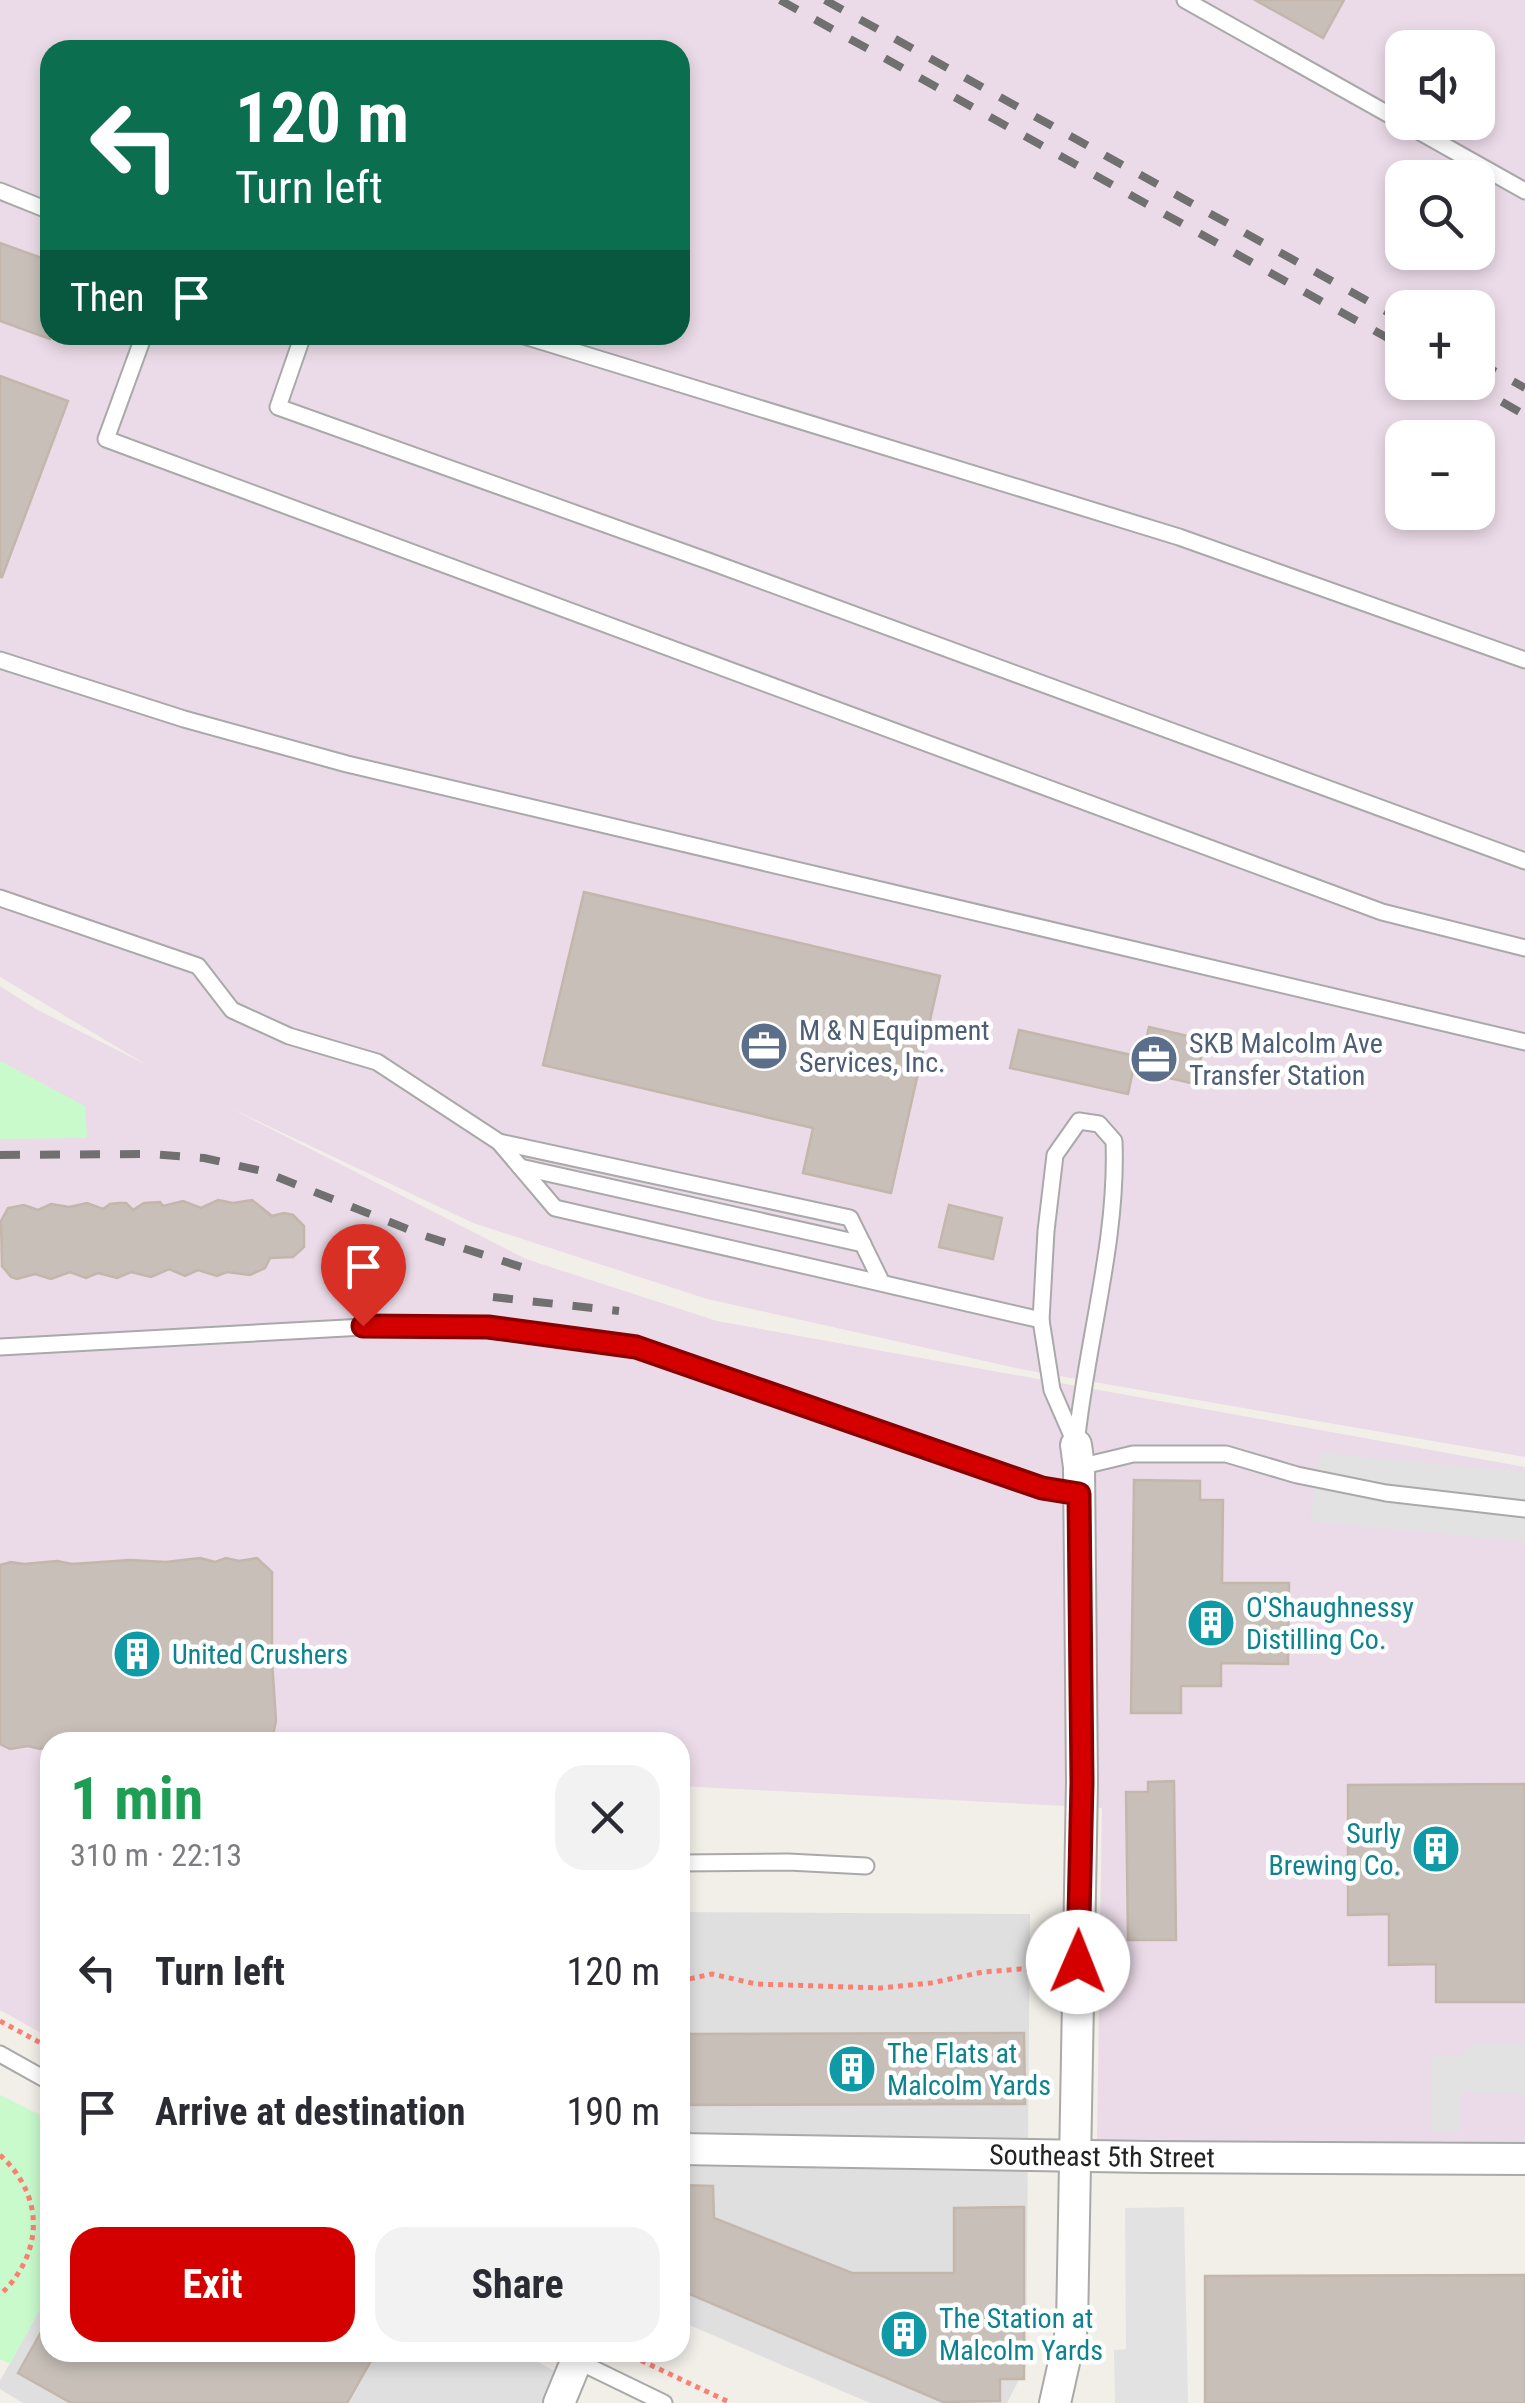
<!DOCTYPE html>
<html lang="en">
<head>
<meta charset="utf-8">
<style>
  body { margin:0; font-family:"Roboto Condensed",sans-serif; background:#f2f2f3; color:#2b2b33; height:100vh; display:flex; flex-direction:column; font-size:38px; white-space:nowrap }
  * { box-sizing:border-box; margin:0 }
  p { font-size:32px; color:#7c7c81 }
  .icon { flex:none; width:55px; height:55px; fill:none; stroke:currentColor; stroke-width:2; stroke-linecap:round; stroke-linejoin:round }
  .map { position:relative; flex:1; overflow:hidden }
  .drawer { position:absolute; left:40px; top:1732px; width:650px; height:630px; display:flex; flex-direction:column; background:#fff; border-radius:30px; box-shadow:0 5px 15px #0003 }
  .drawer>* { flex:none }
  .banner { position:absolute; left:40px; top:40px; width:650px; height:305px; border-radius:30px; box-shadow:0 5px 15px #0003; background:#0b6e4f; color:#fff; overflow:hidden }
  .buttons { position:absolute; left:1385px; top:30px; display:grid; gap:20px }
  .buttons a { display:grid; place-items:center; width:110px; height:110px; border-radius:20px; background:#fff; box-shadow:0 5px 15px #0003; font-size:50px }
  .pin { position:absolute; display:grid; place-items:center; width:85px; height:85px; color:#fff; margin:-102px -42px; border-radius:50% 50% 50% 0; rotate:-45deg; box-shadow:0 0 10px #0007 }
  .pin .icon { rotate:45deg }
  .me { position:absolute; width:110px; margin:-55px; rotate:1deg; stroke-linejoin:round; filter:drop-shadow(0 0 8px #0008) }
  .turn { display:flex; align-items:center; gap:35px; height:210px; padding:0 30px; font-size:45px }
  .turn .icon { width:130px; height:130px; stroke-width:2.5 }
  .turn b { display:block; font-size:70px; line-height:85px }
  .then { display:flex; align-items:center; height:95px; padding:0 30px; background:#0003; gap:20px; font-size:38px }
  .round { display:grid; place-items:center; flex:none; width:105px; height:105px; border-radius:30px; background:#f2f2f3 }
  .overview { display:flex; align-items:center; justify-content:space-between; height:170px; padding:0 30px }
  h1 { font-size:60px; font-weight:700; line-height:75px; color:#1e9e55 }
  .button { display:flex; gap:20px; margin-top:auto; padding:20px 30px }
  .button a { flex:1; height:115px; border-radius:30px; background:#d40000; color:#fff; font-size:40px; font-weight:700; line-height:115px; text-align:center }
  .button a+a { background:#f2f2f3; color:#2b2b33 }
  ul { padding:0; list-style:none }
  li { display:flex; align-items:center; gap:30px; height:140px; padding:0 30px }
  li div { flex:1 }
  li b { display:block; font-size:38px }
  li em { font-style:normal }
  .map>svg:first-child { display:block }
  .residential { fill:#e0dfdf }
  .industrial { fill:#ebdbe8; fill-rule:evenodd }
  .park { fill:#c8facc }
  .parking { fill:#e2e2e2 }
  .building { fill:#c7bfb8; stroke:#c4b6ab; stroke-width:2.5 }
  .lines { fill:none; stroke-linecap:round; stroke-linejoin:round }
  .lane-casing { stroke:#a9a9a9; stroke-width:19 }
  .street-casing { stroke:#a9a9a9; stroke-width:34 }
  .path { stroke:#fa8072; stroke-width:5; stroke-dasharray:5 5; stroke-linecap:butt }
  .lane { stroke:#fff; stroke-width:15 }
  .street { stroke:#fff; stroke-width:30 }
  .rail { stroke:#707070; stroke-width:8; stroke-dasharray:20 20; stroke-linecap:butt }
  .route-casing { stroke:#8a0000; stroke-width:25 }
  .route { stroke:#d40000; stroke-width:18 }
  .labels { text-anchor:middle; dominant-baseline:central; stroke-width:9; stroke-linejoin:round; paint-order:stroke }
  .service-label { font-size:28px; fill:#4e5e75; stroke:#fff; text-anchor:start }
  .culture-label { font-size:28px; fill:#0d838f; stroke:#fff; text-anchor:start }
  .street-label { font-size:28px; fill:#222; stroke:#fff }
</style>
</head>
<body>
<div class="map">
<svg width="1525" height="2403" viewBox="0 0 1525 2403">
  <rect width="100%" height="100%" fill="#f2efe9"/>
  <!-- residential -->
  <g class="residential">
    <path d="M 680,1912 L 1030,1914 L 1026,2366 L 1007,2403 L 870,2403 L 680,2321 Z"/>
    <path d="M 50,2291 L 50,2352 L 521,2353 L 557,2372 L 546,2403 L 23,2403 L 0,2389 L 0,2381 Z"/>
  </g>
  <!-- industrial -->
  <path class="industrial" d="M 0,0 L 1525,0 L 1525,1457 L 1025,1370 L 707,1299 L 473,1223 L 230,1108 L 526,1259 L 717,1321 L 1525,1467 L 1525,2151 L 1097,2141 L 1102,1808 L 680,1786 L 680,1742 L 50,1742 L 50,2038 L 0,2010 L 0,986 L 36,1009 L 147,1065 L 0,977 ZM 1402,48 L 1478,48 L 1478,122 L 1402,122 ZM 50,50 L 680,50 L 680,335 L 50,335 ZM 1402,178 L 1478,178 L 1478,252 L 1402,252 ZM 1402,308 L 1478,308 L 1478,382 L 1402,382 ZM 1402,438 L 1478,438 L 1478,512 L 1402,512 Z"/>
  <!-- park -->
  <g class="park">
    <path d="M 0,1061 L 85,1106 L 87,1138 L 0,1139 Z"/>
    <path d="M 0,2095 L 50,2120 L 50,2291 L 10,2364 L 0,2359 Z"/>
  </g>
  <!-- parking -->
  <g class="parking">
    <path d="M 1320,1453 L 1525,1472 L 1525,1542 L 1310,1521 Z"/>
    <path d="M 1525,2043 L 1525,2094 L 1471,2093 L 1465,2088 L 1460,2100 L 1460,2132 L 1431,2132 L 1431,2056 L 1460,2056 L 1472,2044 Z"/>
    <path d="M 1184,2207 L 1188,2403 L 1115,2403 L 1114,2350 L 1126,2349 L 1125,2208 Z"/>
  </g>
  <!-- building -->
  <g class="building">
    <path d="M 1255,0 L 1344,0 L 1323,38 Z"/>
    <path d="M 0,243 L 50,261 L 50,339 L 0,321 Z"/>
    <path d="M 0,376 L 68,401 L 2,577 L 0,577 Z"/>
    <path d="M 584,892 L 940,976 L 891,1193 L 803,1173 L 813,1128 L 543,1065 Z"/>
    <path d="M 1149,1027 L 1205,1040 L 1195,1084 L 1139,1071 Z"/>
    <path d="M 1019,1030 L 1136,1056 L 1128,1094 L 1010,1068 Z"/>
    <path d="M 218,1200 L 233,1203 L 252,1200 L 272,1216 L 284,1213 L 293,1215 L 304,1226 L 304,1247 L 293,1257 L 270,1258 L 265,1268 L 250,1275 L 227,1272 L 217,1276 L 198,1270 L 185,1276 L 169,1269 L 151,1277 L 131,1272 L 117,1278 L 98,1273 L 86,1278 L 70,1272 L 51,1279 L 35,1274 L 17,1279 L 11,1277 L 2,1266 L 1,1221 L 8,1208 L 24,1205 L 38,1210 L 51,1204 L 69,1207 L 87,1203 L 103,1209 L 110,1204 L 119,1203 L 126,1203 L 133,1210 L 144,1203 L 160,1202 L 163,1206 L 183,1201 L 201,1208 Z"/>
    <path d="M 949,1205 L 1002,1218 L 993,1259 L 939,1247 Z"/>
    <path d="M 1134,1480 L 1200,1481 L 1200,1500 L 1223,1500 L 1222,1583 L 1289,1583 L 1288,1664 L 1221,1663 L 1221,1686 L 1181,1686 L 1181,1713 L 1131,1713 Z"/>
    <path d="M 200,1558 L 215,1562 L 226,1558 L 239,1561 L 257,1558 L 272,1572 L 272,1661 L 276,1721 L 273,1735 L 266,1742 L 50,1742 L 50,1746 L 40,1749 L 28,1746 L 10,1749 L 0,1744 L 0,1565 L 11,1562 L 24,1564 L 57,1561 L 72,1564 L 130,1560 L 166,1562 Z"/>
    <path d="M 1174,1781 L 1176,1940 L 1128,1940 L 1126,1792 L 1148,1792 L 1148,1782 Z"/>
    <path d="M 1525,1784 L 1525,2002 L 1436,2002 L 1436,1964 L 1389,1965 L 1389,1914 L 1348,1915 L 1348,1785 Z"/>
    <path d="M 1024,2033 L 1025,2104 L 680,2105 L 680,2034 Z"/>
    <path d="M 680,2185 L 713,2186 L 714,2218 L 852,2273 L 954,2273 L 954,2208 L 1024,2207 L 1024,2379 L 1000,2379 L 1000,2401 L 943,2402 L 680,2290 Z"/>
    <path d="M 1525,2275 L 1525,2403 L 1205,2403 L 1205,2276 Z"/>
    <path d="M 50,2316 L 50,2352 L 376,2352 L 347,2403 L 71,2403 L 18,2373 Z"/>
  </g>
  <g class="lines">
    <!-- lane casing -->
    <g class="lane-casing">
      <g id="lane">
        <path d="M 1185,0 L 1525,191"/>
        <path d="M 0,191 L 50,211"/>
        <path d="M 144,335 L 106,439 L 1382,912 L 1525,948"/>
        <path d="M 303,335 L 278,407 L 711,562 L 1525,861"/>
        <path d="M 521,335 L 1179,537 L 1525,660"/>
        <path d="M 0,660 L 184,719 L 347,764 L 1525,1042"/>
        <path d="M 0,898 L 198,966 L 232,1010 L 289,1036 L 377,1062 L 499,1142 L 850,1218 L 881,1281"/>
        <path d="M 1079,1121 L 1099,1124 L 1114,1141 C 1118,1242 1086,1343 1076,1445 L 1052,1390 L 1041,1320 L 1046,1231 L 1055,1155 Z"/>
        <path d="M 499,1142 L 555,1208 L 1041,1320"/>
        <path d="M 520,1167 L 863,1244"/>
        <path d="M 0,1347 L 401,1325 L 488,1327 L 636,1347 L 1042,1489 L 1079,1494"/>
        <path d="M 1079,1467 L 1133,1454 L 1226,1454 L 1297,1475 L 1386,1493 L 1525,1509"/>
        <path d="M 680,1863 L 788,1862 L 866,1866"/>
        <path d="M 0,2054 L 50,2082"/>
        <path d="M 559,2352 L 664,2403"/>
      </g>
    </g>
    <!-- street casing -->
    <g class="street-casing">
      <g id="street">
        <path id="s1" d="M 680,2149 L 1150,2157 L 1525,2159"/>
        <path d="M 559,2403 L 580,2352"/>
        <path d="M 1055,2403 L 1072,2327 L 1082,1782 L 1079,1467 L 1076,1445"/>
      </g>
    </g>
    <!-- path -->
    <g class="path">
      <path d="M 680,1981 L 712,1974 L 756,1984 L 881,1988 L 931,1983 L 983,1972 L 1021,1969 L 1042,1971"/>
      <path d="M 0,2021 L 50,2048"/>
      <path d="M 0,2155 C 45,2196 44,2253 0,2295"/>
      <path d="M 623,2352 L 731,2403"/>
    </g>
    <!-- lane -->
    <use href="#lane" class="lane"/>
    <!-- street -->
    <use href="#street" class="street"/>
    <!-- rail -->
    <g class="rail">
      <path d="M 780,0 L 1402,346"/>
      <path d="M 825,0 L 1402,320"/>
      <path d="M 1478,362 L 1525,388"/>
      <path d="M 1467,382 L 1525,415"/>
      <path d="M 0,1155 L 150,1154 L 204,1158 L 262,1171 L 425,1236 L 537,1272"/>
      <path d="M 493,1297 L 619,1311"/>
    </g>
  </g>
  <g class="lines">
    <!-- route casing -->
    <g class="route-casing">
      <path id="route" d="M 363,1326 L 488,1327 L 636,1347 L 1042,1488 L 1079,1494 L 1082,1782 L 1078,1962"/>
    </g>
    <!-- route -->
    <use href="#route" class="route"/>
  </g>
  <!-- icons -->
  <defs>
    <g id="office-disc" transform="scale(2.5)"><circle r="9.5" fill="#5c6f8a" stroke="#fff"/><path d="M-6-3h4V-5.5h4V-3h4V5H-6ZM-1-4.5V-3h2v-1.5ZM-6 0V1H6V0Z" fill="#fff"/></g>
    <g id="building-disc" transform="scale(2.5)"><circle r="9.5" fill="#0f9aa8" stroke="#fff"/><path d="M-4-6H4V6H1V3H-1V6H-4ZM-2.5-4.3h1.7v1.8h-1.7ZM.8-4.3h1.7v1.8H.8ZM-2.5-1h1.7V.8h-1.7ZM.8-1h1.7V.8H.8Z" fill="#fff"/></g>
  </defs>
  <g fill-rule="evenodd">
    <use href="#office-disc" x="764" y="1046"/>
    <use href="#office-disc" x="1154" y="1059"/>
    <use href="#building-disc" x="1211" y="1623"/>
    <use href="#building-disc" x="137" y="1654"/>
    <use href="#building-disc" x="1436" y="1849"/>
    <use href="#building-disc" x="852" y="2069"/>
    <use href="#building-disc" x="904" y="2334"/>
  </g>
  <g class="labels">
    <!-- service labels -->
    <g class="service-label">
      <text x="799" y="1030">M &amp; N Equipment<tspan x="799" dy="32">Services, Inc.</tspan></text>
      <text x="1189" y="1043">SKB Malcolm Ave<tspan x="1189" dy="32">Transfer Station</tspan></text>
    </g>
    <!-- culture labels -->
    <g class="culture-label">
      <text x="1246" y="1607">O'Shaughnessy<tspan x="1246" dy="32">Distilling Co.</tspan></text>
      <text x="172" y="1654">United Crushers</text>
      <text x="1401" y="1833" text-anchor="end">Surly<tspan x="1401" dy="32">Brewing Co.</tspan></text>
      <text x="887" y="2053">The Flats at<tspan x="887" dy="32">Malcolm Yards</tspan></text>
      <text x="939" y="2318">The Station at<tspan x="939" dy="32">Malcolm Yards</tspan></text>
    </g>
    <!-- street labels -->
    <g class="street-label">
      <text stroke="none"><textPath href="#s1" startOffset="422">Southeast 5th Street</textPath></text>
    </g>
  </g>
</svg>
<div class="buttons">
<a><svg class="icon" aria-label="sound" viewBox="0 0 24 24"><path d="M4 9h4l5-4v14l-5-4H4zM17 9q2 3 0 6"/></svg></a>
<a><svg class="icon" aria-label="search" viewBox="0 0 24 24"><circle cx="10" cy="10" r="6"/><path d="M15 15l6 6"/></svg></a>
<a>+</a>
<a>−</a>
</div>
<div class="pin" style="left:363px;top:1326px;background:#d93025"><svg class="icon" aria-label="arrive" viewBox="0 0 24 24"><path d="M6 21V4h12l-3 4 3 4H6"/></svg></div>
<svg class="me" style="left:1078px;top:1962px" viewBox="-20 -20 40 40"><circle r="19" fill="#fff"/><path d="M0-13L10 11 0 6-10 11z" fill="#d40000"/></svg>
<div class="banner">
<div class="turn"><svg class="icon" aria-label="left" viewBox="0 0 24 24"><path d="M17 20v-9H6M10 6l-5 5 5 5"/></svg><div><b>120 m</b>Turn left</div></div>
<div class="then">Then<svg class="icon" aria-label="arrive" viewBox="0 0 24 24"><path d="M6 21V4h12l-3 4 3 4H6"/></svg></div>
</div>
<section class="drawer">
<div class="overview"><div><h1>1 min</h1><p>310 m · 22:13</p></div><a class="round"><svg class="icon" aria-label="close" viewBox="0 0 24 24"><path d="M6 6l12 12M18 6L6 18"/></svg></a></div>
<ul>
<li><svg class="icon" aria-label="left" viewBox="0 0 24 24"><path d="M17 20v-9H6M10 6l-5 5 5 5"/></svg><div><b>Turn left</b></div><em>120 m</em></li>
<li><svg class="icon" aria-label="arrive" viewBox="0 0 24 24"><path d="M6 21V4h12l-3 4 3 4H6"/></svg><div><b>Arrive at destination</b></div><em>190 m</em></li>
</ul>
<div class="button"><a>Exit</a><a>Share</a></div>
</section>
</div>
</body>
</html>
